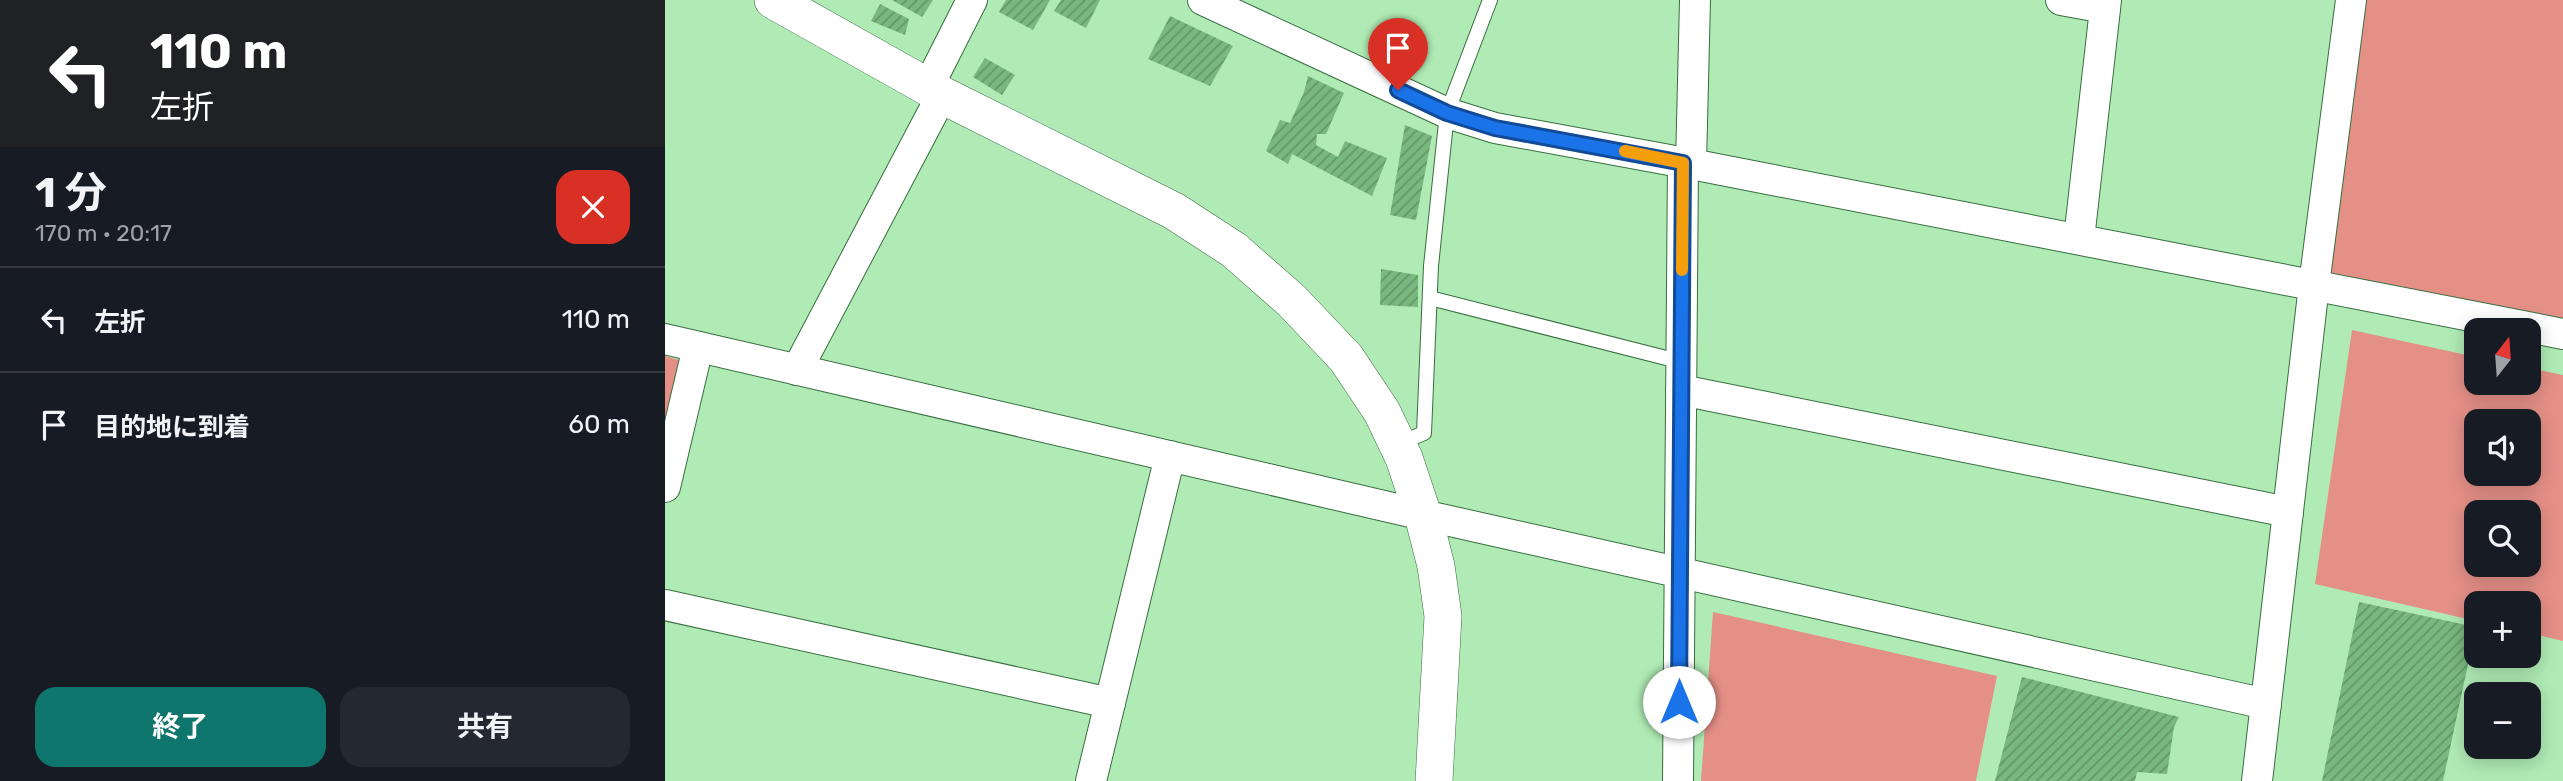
<!DOCTYPE html>
<html lang="ja">
<head>
<meta charset="utf-8">
<style>
  body { margin:0; font-family:Rubik,"Noto Sans JP",sans-serif; background:#242831; color:#f1f3f6; height:100vh; display:flex; flex-direction:column; font-size:26px; white-space:nowrap }
  * { box-sizing:border-box; margin:0 }
  p { font-size:23px; color:#9ea1a6 }
  .icon { flex:none; width:38px; height:38px; fill:none; stroke:currentColor; stroke-width:2; stroke-linecap:round; stroke-linejoin:round }
  .map { position:relative; flex:1; overflow:hidden }
  .side { display:flex; flex-direction:column; background:#171b24; width:665px }
  .side>* { flex:none }
  .top-card { background:#202124; color:#fff; overflow:hidden }
  .needle { width:46px; rotate:17deg }
  .controls { position:absolute; left:1799px; top:318px; display:grid; gap:14px }
  .controls a { display:grid; place-items:center; width:77px; height:77px; border-radius:14px; background:#171b24; box-shadow:0 4px 18px #0003; font-size:35px }
  .pin { position:absolute; display:grid; place-items:center; width:60px; height:60px; color:#fff; margin:-72px -30px; border-radius:50% 50% 50% 0; rotate:-45deg; box-shadow:0 0 7px #0007 }
  .pin .icon { rotate:45deg }
  .me { position:absolute; width:77px; margin:-38px; rotate:0deg; stroke-linejoin:round; filter:drop-shadow(0 0 5px #0008) }
  .turn { display:flex; align-items:center; gap:24px; height:147px; padding:0 35px; font-size:32px }
  .turn .icon { width:91px; height:91px; stroke-width:2.5 }
  .turn b { display:block; font-size:49px; line-height:60px }
  .round { display:grid; place-items:center; flex:none; width:74px; height:74px; border-radius:21px; background:#242831 }
  .head { display:flex; align-items:center; justify-content:space-between; height:119px; padding:0 35px }
  h1 { font-size:42px; font-weight:700; line-height:52px }
  .cta { display:flex; gap:14px; margin-top:auto; padding:14px 35px }
  .cta a { flex:1; height:80px; border-radius:21px; background:#0f766e; color:#fff; font-size:28px; font-weight:700; line-height:80px; text-align:center }
  .cta a+a { background:#242831; color:#f1f3f6 }
  ul { padding:0; list-style:none }
  li { display:flex; align-items:center; gap:21px; height:105px; padding:0 35px; border-top:2px solid #363941 }
  li div { flex:1 }
  li b { display:block; font-size:26px }
  li em { font-style:normal }
  main { display:flex; flex:1; min-height:0 }
  .map>svg:first-child { display:block }
  .park { fill:#e59087; fill-rule:evenodd }
  .building { fill:url(#building-hatch) }
  .lines { fill:none; stroke-linecap:round; stroke-linejoin:round }
  .service-casing { stroke:#376e3f; stroke-width:16 }
  .minor-casing { stroke:#376e3f; stroke-width:32 }
  .tertiary-casing { stroke:#376e3f; stroke-width:38 }
  .service { stroke:#fff; stroke-width:14 }
  .minor { stroke:#fff; stroke-width:30 }
  .tertiary { stroke:#fff; stroke-width:37 }
  .route-casing { stroke:#114b97; stroke-width:18 }
  .route { stroke:#1a73e8; stroke-width:12 }
  .slow { stroke:#f59e0b; stroke-width:12 }
</style>
</head>
<body>
<main>
<section class="side">
<div class="top-card">
<div class="turn"><svg class="icon" aria-label="left" viewBox="0 0 24 24"><path d="M17 20v-9H6M10 6l-5 5 5 5"/></svg><div><b>110 m</b>左折</div></div>
</div>
<div class="head"><div><h1>1 分</h1><p>170 m · 20:17</p></div><a class="round" style="background:#d93025;color:#fff"><svg class="icon" aria-label="close" viewBox="0 0 24 24"><path d="M6 6l12 12M18 6L6 18"/></svg></a></div>
<ul>
<li><svg class="icon" aria-label="left" viewBox="0 0 24 24"><path d="M17 20v-9H6M10 6l-5 5 5 5"/></svg><div><b>左折</b></div><em>110 m</em></li>
<li><svg class="icon" aria-label="arrive" viewBox="0 0 24 24"><path d="M6 21V4h12l-3 4 3 4H6"/></svg><div><b>目的地に到着</b></div><em>60 m</em></li>
</ul>
<div class="cta"><a>終了</a><a>共有</a></div>
</section>
<div class="map">
<svg width="1898" height="781" viewBox="0 0 1898 781">
  <defs>
    <pattern id="building-hatch" width="6" height="6" patternUnits="userSpaceOnUse" patternTransform="scale(1.75)"><rect width="6" height="6" fill="#79b87f"/><path d="M-1 1l2-2M0 6l6-6M5 7l2-2" fill="none" stroke="#639768"/></pattern>
  </defs>
  <rect width="100%" height="100%" fill="#b0ebb5"/>
  <!-- park -->
  <g class="park">
    <path d="M 1701,0 L 1898,0 L 1898,319 L 1666,273 Z"/>
    <path d="M 1687,330 L 1811,357 L 1811,383 L 1864,383 L 1864,368 L 1898,375 L 1898,641 L 1864,633 L 1864,604 L 1811,604 L 1811,621 L 1650,584 ZM 1811,422 L 1864,422 L 1864,474 L 1811,474 ZM 1811,513 L 1864,513 L 1864,565 L 1811,565 Z"/>
    <path d="M 0,356 L 29,364 L 0,487 Z"/>
    <path d="M 1048,612 L 1332,676 L 1311,781 L 1036,781 Z"/>
  </g>
  <!-- building -->
  <g class="building">
    <path d="M 227,0 L 268,0 L 257,17 Z"/>
    <path d="M 341,0 L 385,0 L 368,30 L 334,12 Z"/>
    <path d="M 396,0 L 435,0 L 421,28 L 389,11 Z"/>
    <path d="M 215,4 L 244,19 L 240,35 L 206,21 Z"/>
    <path d="M 505,16 L 568,46 L 545,86 L 483,59 Z"/>
    <path d="M 320,58 L 350,75 L 337,95 L 308,77 Z"/>
    <path d="M 643,76 L 679,93 L 661,134 L 652,134 L 651,145 L 673,157 L 680,141 L 722,158 L 707,196 L 627,154 L 623,164 L 601,151 L 615,120 L 625,123 L 639,92 Z"/>
    <path d="M 740,125 L 767,136 L 751,220 L 725,215 Z"/>
    <path d="M 716,269 L 753,275 L 753,307 L 715,305 Z"/>
    <path d="M 1694,602 L 1811,627 L 1778,781 L 1657,781 Z"/>
    <path d="M 1357,677 L 1514,717 L 1509,727 L 1502,774 L 1472,772 L 1470,781 L 1330,781 Z"/>
  </g>
  <g class="lines">
    <!-- service casing -->
    <g class="service-casing">
      <g id="service">
        <path d="M 765,298 L 1017,362"/>
        <path d="M 733,444 L 759,433 L 766,266 L 782,113 L 825,0"/>
      </g>
    </g>
    <!-- minor casing -->
    <g class="minor-casing">
      <g id="minor">
        <path d="M 538,0 L 782,113 L 830,128 L 1026,164 L 1898,334"/>
        <path d="M 1396,0 L 1440,8"/>
        <path d="M 263,87 L 307,0"/>
        <path d="M 1026,164 L 1030,0"/>
        <path d="M 1414,239 L 1441,0"/>
        <path d="M 0,339 L 758,515 L 1601,704"/>
        <path d="M 132,370 L 277,95"/>
        <path d="M 1016,390 L 1623,512"/>
        <path d="M 0,487 L 33,347"/>
        <path d="M 0,605 L 445,703"/>
        <path d="M 426,781 L 505,456"/>
        <path d="M 1013,781 L 1018,163"/>
        <path d="M 1592,781 L 1649,285 L 1686,0"/>
      </g>
    </g>
    <!-- tertiary casing -->
    <g class="tertiary-casing">
      <path id="tertiary" d="M 108,0 L 277,95 L 509,211 L 569,250 L 627,301 L 681,358 L 717,412 L 739,458 L 758,515 L 771,566 L 778,616 L 769,781"/>
    </g>
    <!-- service -->
    <use href="#service" class="service"/>
    <!-- minor -->
    <use href="#minor" class="minor"/>
    <!-- tertiary -->
    <use href="#tertiary" class="tertiary"/>
  </g>
  <g class="lines">
    <!-- route casing -->
    <g class="route-casing">
      <path id="route" d="M 733,90 L 782,113 L 830,128 L 1018,163 L 1014,702"/>
    </g>
    <!-- route -->
    <use href="#route" class="route"/>
    <!-- slow -->
    <path class="slow" d="M 960,151 L 1018,163 L 1017,270"/>
  </g>
</svg>
<div class="controls">
<a><svg class="needle" viewBox="-14 -14 28 28"><path d="M0-13l5 13h-10z" fill="#e53935"/><path d="M0 13l5-13h-10z" fill="#9ea1a6"/></svg></a>
<a><svg class="icon" aria-label="sound" viewBox="0 0 24 24"><path d="M4 9h4l5-4v14l-5-4H4zM17 9q2 3 0 6"/></svg></a>
<a><svg class="icon" aria-label="search" viewBox="0 0 24 24"><circle cx="10" cy="10" r="6"/><path d="M15 15l6 6"/></svg></a>
<a>+</a>
<a>−</a>
</div>
<div class="pin" style="left:733px;top:90px;background:#d93025"><svg class="icon" aria-label="arrive" viewBox="0 0 24 24"><path d="M6 21V4h12l-3 4 3 4H6"/></svg></div>
<svg class="me" style="left:1014px;top:702px" viewBox="-20 -20 40 40"><circle r="19" fill="#fff"/><path d="M0-13L10 11 0 6-10 11z" fill="#1a73e8"/></svg>
</div>
</main>
</body>
</html>
